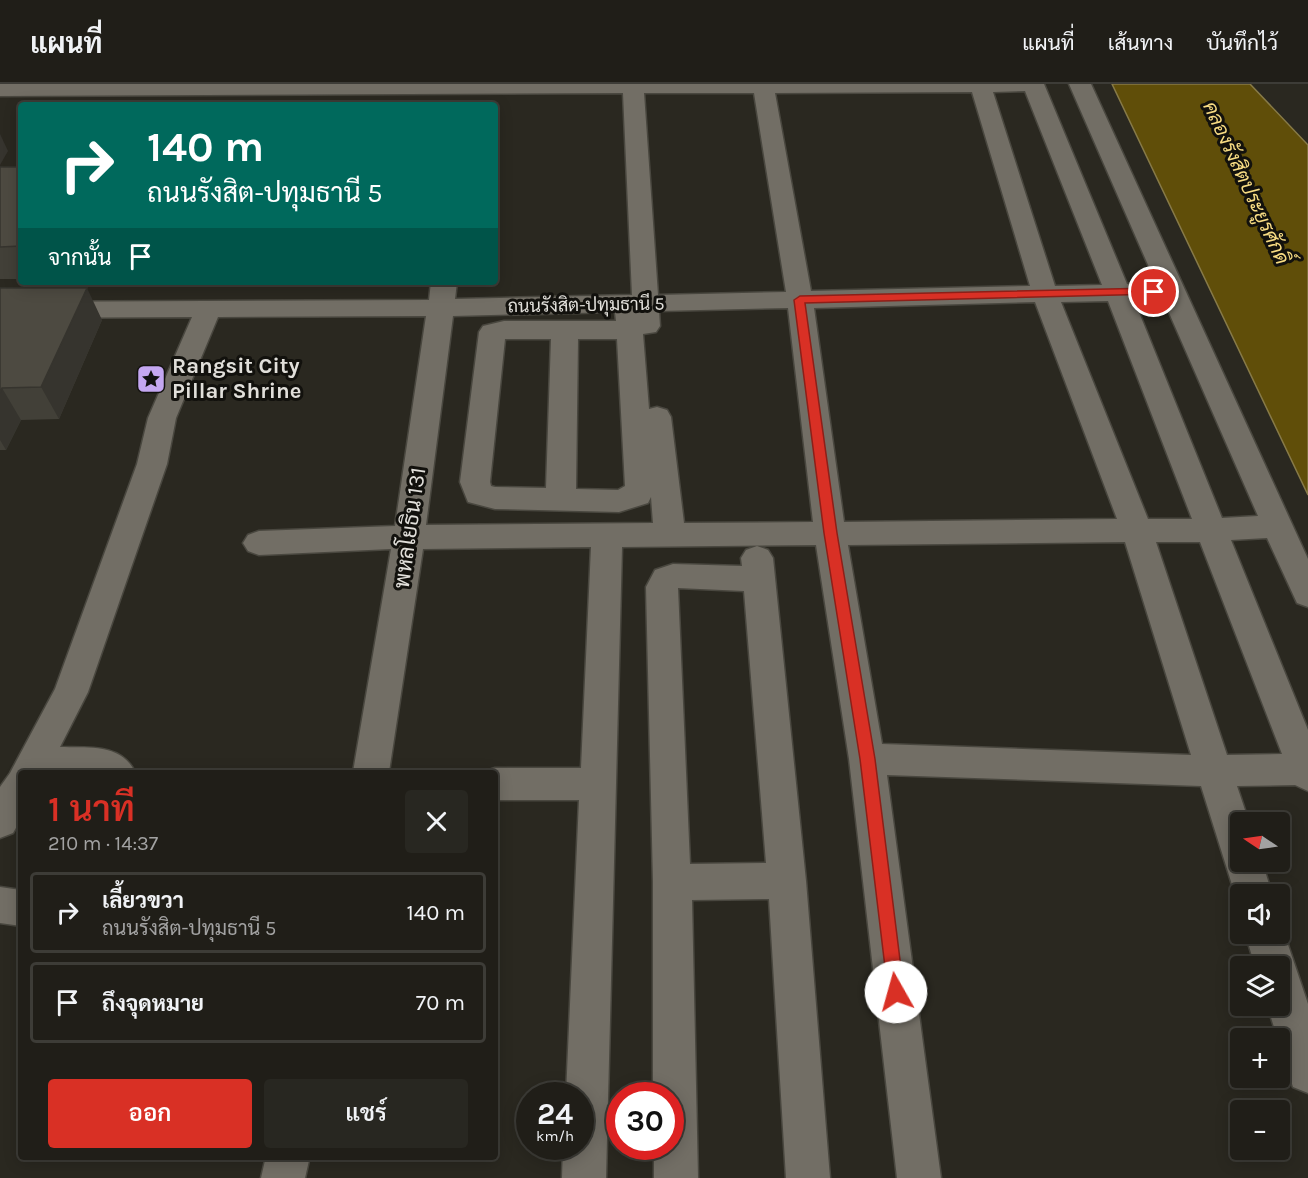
<!DOCTYPE html>
<html lang="th">
<head>
<meta charset="utf-8">
<style>
  body { margin:0; font-family:Karla,Sarabun,sans-serif; background:#282721; color:#f1f3f6; height:100vh; display:flex; flex-direction:column; font-size:22px; white-space:nowrap }
  * { box-sizing:border-box; margin:0 }
  p { font-size:20px; color:#a2a2a2 }
  .icon { flex:none; width:33px; height:33px; fill:none; stroke:currentColor; stroke-width:2; stroke-linecap:round; stroke-linejoin:round }
  .map { position:relative; flex:1; overflow:hidden }
  .side { position:absolute; left:18px; top:686px; width:480px; height:390px; display:flex; flex-direction:column; background:#201e18; border-radius:6px; box-shadow:0 3px 15px #0003,0 0 0 2px #3d3c37 }
  .side>* { flex:none }
  .hud { position:absolute; left:18px; top:18px; width:480px; height:183px; border-radius:6px; box-shadow:0 3px 15px #0003,0 0 0 2px #3d3c37; background:#00695c; color:#fff; overflow:hidden }
  .needle { width:39px; rotate:283deg }
  .fabs { position:absolute; left:1230px; top:728px; display:grid; gap:12px }
  .fabs a { display:grid; place-items:center; width:60px; height:60px; border-radius:6px; background:#201e18; box-shadow:0 3px 15px #0003,0 0 0 2px #3d3c37; font-size:30px }
  .speed { position:absolute; left:516px; top:998px; display:flex; gap:12px; font-size:30px; font-weight:700; text-align:center }
  .speed>* { display:grid; place-content:center; width:78px; height:78px; border-radius:50%; background:#201e18; box-shadow:0 3px 15px #0003,0 0 0 2px #3d3c37; line-height:1 }
  .speed small { font-size:15px; font-weight:400 }
  .speed .limit { border:9px solid #d22; background:#fff; color:#111 }
  .pin { position:absolute; display:grid; place-items:center; width:51px; height:51px; color:#fff; margin:-26px; border:3px solid #fff; border-radius:50%; box-shadow:0 2px 6px #0007 }
  .me { position:absolute; width:66px; margin:-33px; rotate:353deg; stroke-linejoin:round; filter:drop-shadow(0 0 4px #0008) }
  .turn { display:flex; align-items:center; gap:21px; height:126px; padding:0 30px; font-size:27px }
  .turn .icon { width:78px; height:78px; stroke-width:2.5 }
  .turn b { display:block; font-size:42px; line-height:51px }
  .then { display:flex; align-items:center; height:57px; padding:0 30px; background:#0003; gap:12px; font-size:22px }
  .round { display:grid; place-items:center; flex:none; width:63px; height:63px; border-radius:6px; background:#282721 }
  .summary { display:flex; align-items:center; justify-content:space-between; height:102px; padding:0 30px }
  h1 { font-size:36px; font-weight:600; line-height:45px; color:#d93025 }
  .cta { display:flex; gap:12px; margin-top:auto; padding:12px 30px }
  .cta a { flex:1; height:69px; border-radius:6px; background:#d93025; color:#fff; font-size:24px; font-weight:600; line-height:69px; text-align:center }
  .cta a+a { background:#282721; color:#f1f3f6 }
  ul { padding:0; list-style:none }
  li { display:flex; align-items:center; gap:18px; height:81px; margin:0 12px 9px; padding:0 18px; border:3px solid #3d3c37; border-radius:6px }
  li div { flex:1 }
  li b { display:block; font-size:22px }
  li em { font-style:normal }
  header { display:flex; align-items:center; gap:36px; box-sizing:border-box; height:84px; padding:0 30px; background:#201e18; border-bottom:2px solid #3d3c37 }
  header strong { font-size:28px }
  nav { display:flex; gap:33px; margin-inline-start:auto; font-size:21px }
  .map>svg:first-child { display:block }
  .water { fill:#604e09; stroke:#877a48; stroke-width:1.5 }
  .lines { fill:none; stroke-linecap:round; stroke-linejoin:round }
  .minor-casing { stroke:#49473f; stroke-width:3 }
  .minor { fill:#726e65; fill-rule:evenodd }
  .wall { fill:#424038 }
  .shaded-wall { fill:#36342e }
  .building { fill:#4d4a41; stroke:#36342e; stroke-width:1.5 }
  .route { fill:#d93025; stroke:#8d1f18; stroke-width:1.5 }
  .labels { text-anchor:middle; dominant-baseline:central; stroke-width:6; stroke-linejoin:round; paint-order:stroke }
  .far-street-label { font-size:18px; fill:#e1dfda; stroke:#12110d }
  .far-water-label { font-size:20px; font-style:italic; fill:#f8dc83; stroke:#12110d }
  .poi-label { font-size:22px; font-weight:bold; fill:#e1dfda; stroke:#12110d; text-anchor:start }
  .street-label { font-size:22px; fill:#e1dfda; stroke:#12110d }
</style>
</head>
<body>
<header>
<strong>แผนที่</strong>
<nav><a>แผนที่</a><a>เส้นทาง</a><a>บันทึกไว้</a></nav>
</header>
<div class="map">
<svg width="1308" height="1094" viewBox="0 0 1308 1094">
  <rect width="100%" height="100%" fill="#2a2820"/>
  <!-- water -->
  <path class="water" d="M 1112,0 L 1250,0 L 1308,61 L 1308,411 Z"/>
  <g class="lines">
    <!-- minor casing -->
    <g class="minor-casing">
      <g id="minor">
        <path d="M 0,0 L 1044,0 L 1127,200 L 1156,199 L 1069,0 L 1091,0 L 1308,475 L 1308,523 L 1297,519 L 1267,454 L 1231,456 L 1308,646 L 1308,707 L 1295,701 L 1237,702 L 1249,738 L 1240,738 L 1240,777 L 1262,777 L 1272,810 L 1240,810 L 1239,823 L 1201,702 L 887,691 L 941,1094 L 897,1094 L 849,675 L 816,461 L 622,463 L 606,1094 L 562,1094 L 563,1062 L 580,1062 L 580,1011 L 566,1011 L 579,716 L 495,716 L 495,688 L 483,688 L 495,684 L 581,684 L 591,463 L 423,465 L 389,688 L 353,688 L 391,465 L 259,471 L 248,467 L 243,459 L 248,451 L 259,447 L 395,442 L 426,232 L 218,233 L 176,334 L 167,380 L 88,608 L 60,663 C 87,664 121,659 135,688 L 21,688 L 21,735 L 13,749 L 0,754 L 0,703 L 10,689 L 55,605 L 137,380 L 148,334 L 192,233 L 0,234 L 0,218 L 429,216 L 431,198 L 457,198 L 455,215 L 632,211 L 623,9 L 0,12 ZM 1025,7 L 1102,201 L 1055,202 L 993,8 ZM 972,8 L 1030,202 L 811,207 L 775,9 ZM 644,9 L 754,9 L 786,208 L 658,211 ZM 1163,215 L 1258,432 L 1222,434 L 1134,216 ZM 1108,217 L 1192,435 L 1148,435 L 1061,218 ZM 1035,218 L 1117,435 L 844,438 L 814,224 ZM 788,224 L 813,438 L 684,439 L 671,333 L 667,326 L 657,323 L 649,325 L 643,250 L 656,248 L 660,242 L 659,227 ZM 615,228 L 616,237 L 504,237 L 483,242 L 479,248 L 460,398 L 468,418 L 495,425 L 619,428 L 648,419 L 651,413 L 653,439 L 426,441 L 453,232 ZM 505,255 L 551,255 L 546,404 L 495,403 L 491,402 L 490,398 ZM 578,255 L 617,255 L 625,402 L 618,406 L 576,405 ZM 1125,458 L 1191,671 L 882,660 L 848,461 ZM 1156,458 L 1200,458 L 1282,670 L 1227,671 Z"/>
        <path d="M 757,462 L 768,466 L 773,474 L 806,797 L 830,1094 L 786,1094 L 769,815 L 692,816 L 698,1094 L 654,1094 L 654,1062 L 670,1062 L 670,1011 L 653,1011 L 653,798 L 646,503 L 655,486 L 673,480 L 742,482 L 741,474 L 746,466 ZM 678,504 L 744,507 L 766,779 L 690,780 Z"/>
        <path d="M 0,803 L 21,806 L 21,842 L 0,839 Z"/>
        <path d="M 1280,837 L 1308,920 L 1308,1009 L 1293,1003 L 1267,921 L 1280,921 L 1280,882 L 1255,882 L 1245,849 L 1280,849 Z"/>
        <path d="M 266,1072 L 310,1072 L 305,1094 L 261,1094 Z"/>
      </g>
    </g>
    <!-- minor -->
    <use href="#minor" class="minor"/>
  </g>
  <!-- wall -->
  <g class="wall">
    <rect x="0" y="83" width="21" height="112"/>
    <path d="M 0,204 L 102,236 L 59,335 L 21,336 L 6,366 L 0,366 Z"/>
  </g>
  <!-- shaded-wall -->
  <g class="shaded-wall">
    <path d="M 0,50 L 8,67 L 0,81 Z"/>
    <path d="M 87,204 L 102,236 L 59,335 L 41,303 Z"/>
    <path d="M 2,304 L 21,336 L 6,366 L 0,356 L 0,309 Z"/>
  </g>
  <!-- building -->
  <g class="building">
    <path d="M 0,83 L 21,83 L 21,162 L 0,163 Z"/>
    <path d="M 0,204 L 87,204 L 41,303 L 2,304 L 0,309 Z"/>
  </g>
  <!-- route -->
  <path class="route" d="M 1154,204 L 1158,205 L 1158,210 L 805,219 L 837,449 L 875,675 L 904,908 L 902,913 L 896,916 L 890,913 L 888,908 L 860,675 L 824,449 L 794,216 L 800,212 Z"/>
  <!-- icons -->
  <defs>
    <g id="sight-square" transform="scale(1.5)"><rect x="-9" y="-9" width="18" height="18" rx="4" fill="#c4a7f1" stroke="#12110d"/><path d="M0-6L1.8-2.2L6-1.7L2.9 1.2L3.7 5.4L0 3.3L-3.7 5.4L-2.9 1.2L-6-1.7L-1.8-2.2Z" fill="#111"/></g>
  </defs>
  <g fill-rule="evenodd">
    <use href="#sight-square" x="151" y="295"/>
  </g>
  <g class="labels">
    <!-- far-street labels -->
    <g class="far-street-label">
      <text transform="translate(586 221) rotate(-1)">ถนนรังสิต-ปทุมธานี 5</text>
    </g>
    <!-- far-water labels -->
    <g class="far-water-label">
      <text transform="translate(1246 99) rotate(65)">คลองรังสิตประยูรศักดิ์</text>
    </g>
    <!-- poi labels -->
    <g class="poi-label">
      <text x="172" y="282">Rangsit City<tspan x="172" dy="25">Pillar Shrine</tspan></text>
    </g>
    <!-- street labels -->
    <g class="street-label">
      <text transform="translate(410 444) rotate(-82)">พหลโยธิน 131</text>
    </g>
  </g>
</svg>
<div class="fabs">
<a><svg class="needle" viewBox="-14 -14 28 28"><path d="M0-13l5 13h-10z" fill="#e53935"/><path d="M0 13l5-13h-10z" fill="#a2a2a2"/></svg></a>
<a><svg class="icon" aria-label="sound" viewBox="0 0 24 24"><path d="M4 9h4l5-4v14l-5-4H4zM17 9q2 3 0 6"/></svg></a>
<a><svg class="icon" aria-label="layers" viewBox="0 0 24 24"><path d="M12 4l9 5-9 5-9-5zM3 14l9 5 9-5"/></svg></a>
<a>+</a>
<a>−</a>
</div>
<div class="speed"><div>24<small>km/h</small></div><div class="limit">30</div></div>
<div class="pin" style="left:1154px;top:208px;background:#d93025"><svg class="icon" aria-label="arrive" viewBox="0 0 24 24"><path d="M6 21V4h12l-3 4 3 4H6"/></svg></div>
<svg class="me" style="left:896px;top:908px" viewBox="-20 -20 40 40"><circle r="19" fill="#fff"/><path d="M0-13L10 11 0 6-10 11z" fill="#d93025"/></svg>
<div class="hud">
<div class="turn"><svg class="icon" aria-label="right" viewBox="0 0 24 24"><path d="M7 20v-9h11M14 6l5 5-5 5"/></svg><div><b>140 m</b>ถนนรังสิต-ปทุมธานี 5</div></div>
<div class="then">จากนั้น<svg class="icon" aria-label="arrive" viewBox="0 0 24 24"><path d="M6 21V4h12l-3 4 3 4H6"/></svg></div>
</div>
<section class="side">
<div class="summary"><div><h1>1 นาที</h1><p>210 m · 14:37</p></div><a class="round"><svg class="icon" aria-label="close" viewBox="0 0 24 24"><path d="M6 6l12 12M18 6L6 18"/></svg></a></div>
<ul>
<li><svg class="icon" aria-label="right" viewBox="0 0 24 24"><path d="M7 20v-9h11M14 6l5 5-5 5"/></svg><div><b>เลี้ยวขวา</b><p>ถนนรังสิต-ปทุมธานี 5</p></div><em>140 m</em></li>
<li><svg class="icon" aria-label="arrive" viewBox="0 0 24 24"><path d="M6 21V4h12l-3 4 3 4H6"/></svg><div><b>ถึงจุดหมาย</b></div><em>70 m</em></li>
</ul>
<div class="cta"><a>ออก</a><a>แชร์</a></div>
</section>
</div>
</body>
</html>
